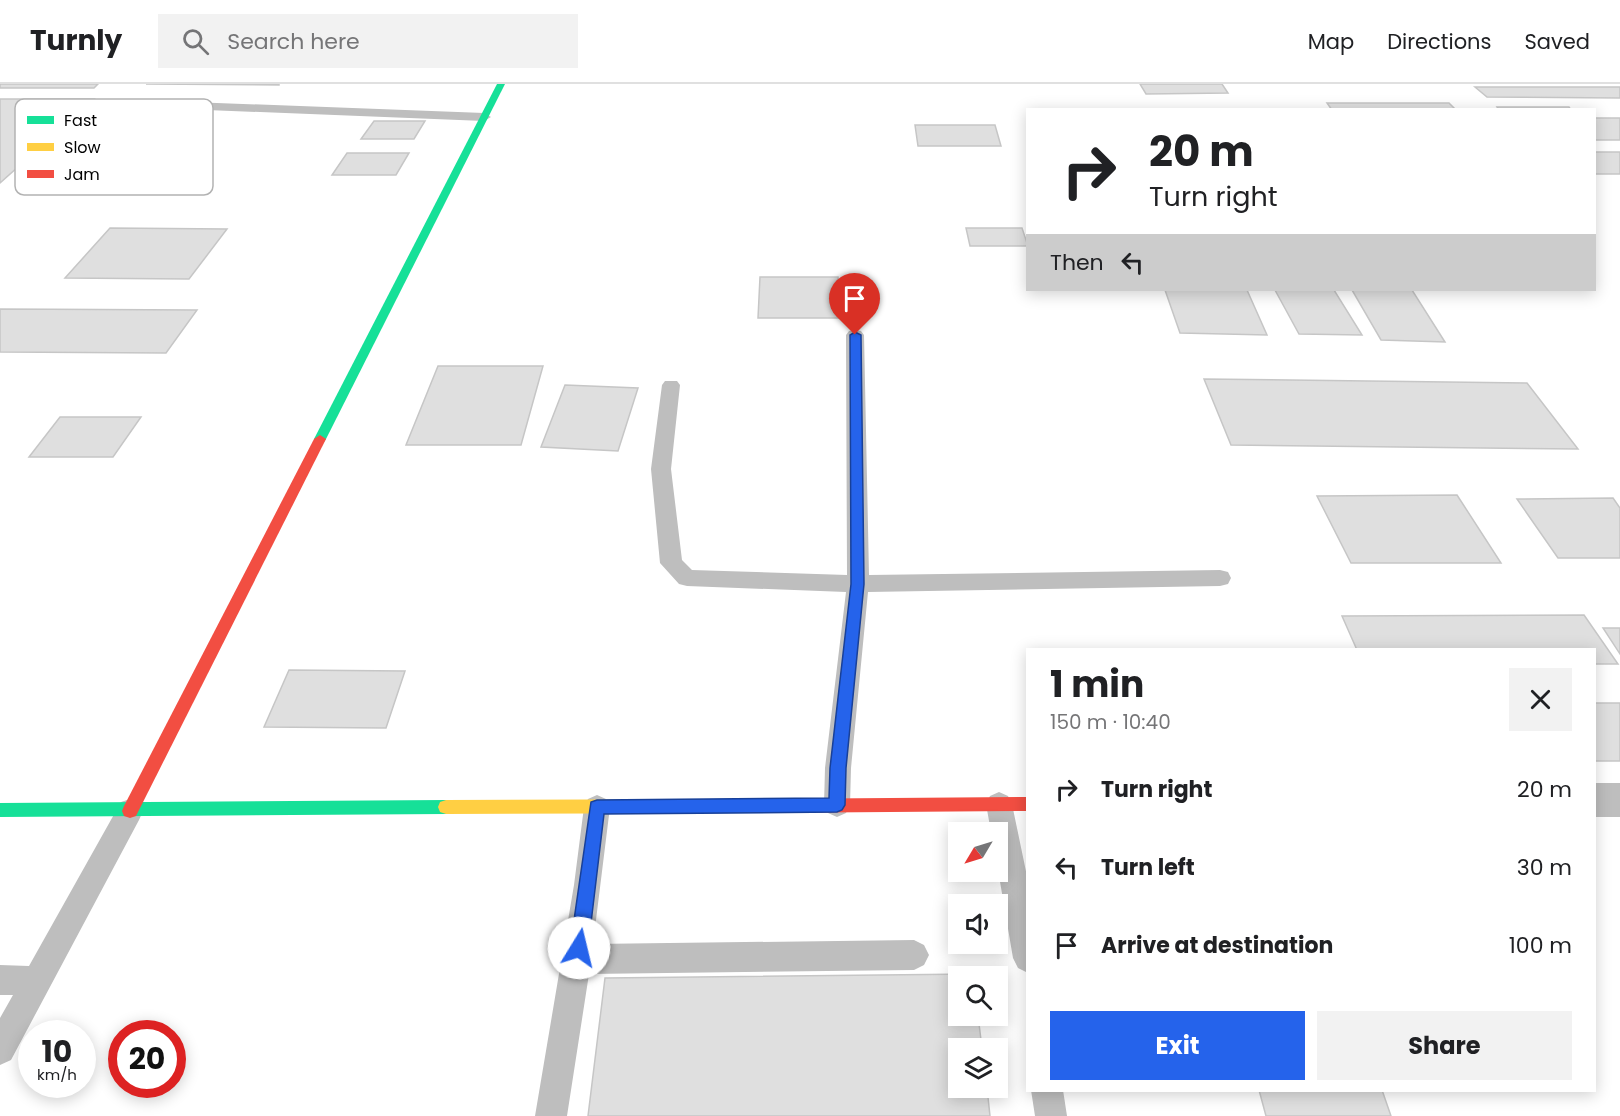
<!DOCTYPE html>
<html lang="en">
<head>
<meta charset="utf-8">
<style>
  body { margin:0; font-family:Poppins,sans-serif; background:#f2f2f2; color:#202124; height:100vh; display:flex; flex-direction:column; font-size:22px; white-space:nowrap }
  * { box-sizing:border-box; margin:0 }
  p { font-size:20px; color:#757577 }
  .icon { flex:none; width:33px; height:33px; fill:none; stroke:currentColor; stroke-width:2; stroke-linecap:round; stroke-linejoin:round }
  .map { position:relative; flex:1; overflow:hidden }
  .drawer { position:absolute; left:1026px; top:564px; width:570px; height:444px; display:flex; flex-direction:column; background:#fff; border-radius:0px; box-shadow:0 3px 15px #0003 }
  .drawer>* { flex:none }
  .hud { position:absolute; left:1026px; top:24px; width:570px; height:183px; border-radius:0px; box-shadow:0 3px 15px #0003; background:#fff; color:#202124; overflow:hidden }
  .needle { width:39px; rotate:232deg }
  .controls { position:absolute; left:948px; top:738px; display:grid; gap:12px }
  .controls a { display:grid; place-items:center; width:60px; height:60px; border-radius:0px; background:#fff; box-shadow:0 3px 15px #0003; font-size:30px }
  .speed { position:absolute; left:18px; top:936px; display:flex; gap:12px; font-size:30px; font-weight:700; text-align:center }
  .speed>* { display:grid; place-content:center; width:78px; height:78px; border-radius:50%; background:#fff; box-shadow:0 3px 15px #0003; line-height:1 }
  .speed small { font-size:15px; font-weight:400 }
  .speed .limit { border:9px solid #d22; background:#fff; color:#111 }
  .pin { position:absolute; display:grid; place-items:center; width:51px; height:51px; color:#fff; margin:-62px -26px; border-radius:50% 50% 50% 0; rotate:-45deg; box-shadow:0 0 6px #0007 }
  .pin .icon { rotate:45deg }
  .me { position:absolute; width:66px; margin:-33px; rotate:9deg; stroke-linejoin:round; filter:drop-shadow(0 0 4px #0008) }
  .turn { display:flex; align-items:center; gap:21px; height:126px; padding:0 24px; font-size:27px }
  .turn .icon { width:78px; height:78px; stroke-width:2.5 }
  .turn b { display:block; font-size:42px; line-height:51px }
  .then { display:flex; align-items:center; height:57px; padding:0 24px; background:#0003; gap:12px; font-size:22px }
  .round { display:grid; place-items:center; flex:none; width:63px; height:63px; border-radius:0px; background:#f2f2f2 }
  .head { display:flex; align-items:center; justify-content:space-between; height:102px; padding:0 24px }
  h1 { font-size:36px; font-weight:700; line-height:45px }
  .primary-button { display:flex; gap:12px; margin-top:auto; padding:12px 24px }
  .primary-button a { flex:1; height:69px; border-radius:0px; background:#2563eb; color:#fff; font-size:24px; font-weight:700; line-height:69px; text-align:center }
  .primary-button a+a { background:#f2f2f2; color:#202124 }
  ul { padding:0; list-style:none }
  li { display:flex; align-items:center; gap:18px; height:78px; padding:0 24px }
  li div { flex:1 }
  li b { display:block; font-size:22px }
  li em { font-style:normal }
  header { display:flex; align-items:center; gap:36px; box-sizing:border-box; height:84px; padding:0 30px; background:#fff; border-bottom:2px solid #e0e0e0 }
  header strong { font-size:28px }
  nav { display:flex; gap:33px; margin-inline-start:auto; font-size:21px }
  .search { width:420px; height:54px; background:#f2f2f2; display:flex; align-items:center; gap:15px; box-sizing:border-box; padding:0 21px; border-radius:0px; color:#757577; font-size:22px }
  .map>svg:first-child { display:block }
  .building { fill:#dfdfdf; stroke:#c6c6c6; stroke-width:1.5 }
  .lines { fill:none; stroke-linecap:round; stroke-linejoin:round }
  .lane { fill:#bebebe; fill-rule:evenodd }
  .street { fill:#bebebe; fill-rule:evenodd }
  .fast { fill:#16e098; fill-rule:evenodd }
  .slow { fill:#ffcf43; fill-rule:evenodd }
  .jam { fill:#f24e42; fill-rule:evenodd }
  .route { fill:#2563eb; stroke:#184099; stroke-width:1.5 }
  .key { fill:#fff; stroke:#b2b2b2; stroke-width:1.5 }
  .key-label { font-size:16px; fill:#000 }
</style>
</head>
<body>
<header>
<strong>Turnly</strong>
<div class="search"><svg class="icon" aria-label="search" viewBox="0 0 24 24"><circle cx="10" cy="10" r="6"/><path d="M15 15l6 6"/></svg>Search here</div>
<nav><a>Map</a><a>Directions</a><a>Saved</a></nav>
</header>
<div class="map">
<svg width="1620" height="1032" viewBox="0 0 1620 1032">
  <rect width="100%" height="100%" fill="#fff"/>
  <!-- building -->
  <g class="building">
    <path d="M 0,0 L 98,0 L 94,4 L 0,4 Z"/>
    <path d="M 146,0 L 279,0 L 279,1 Z"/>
    <path d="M 1140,0 L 1222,0 L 1228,9 L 1146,10 Z"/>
    <path d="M 1475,3 L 1620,3 L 1620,14 L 1487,13 Z"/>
    <path d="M 0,15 L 94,15 L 0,99 Z"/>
    <path d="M 1327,19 L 1449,19 L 1456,26 L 1332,26 Z"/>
    <path d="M 1497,23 L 1569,23 L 1571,26 L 1499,26 Z"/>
    <rect x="1594" y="34" width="26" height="22"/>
    <path d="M 374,37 L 425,37 L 414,55 L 361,55 Z"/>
    <path d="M 915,41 L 995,41 L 1001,62 L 918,62 Z"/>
    <rect x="1594" y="68" width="26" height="22"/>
    <path d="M 347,69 L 409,69 L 396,91 L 332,91 Z"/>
    <path d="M 110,144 L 227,145 L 189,195 L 65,194 Z"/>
    <path d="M 966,144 L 1022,144 L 1028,162 L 970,162 Z"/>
    <path d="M 760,193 L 838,193 L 840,234 L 758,234 Z"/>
    <path d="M 1165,206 L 1247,206 L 1267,251 L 1180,249 Z"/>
    <path d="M 1275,206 L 1334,206 L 1362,251 L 1299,250 Z"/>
    <path d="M 1352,206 L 1412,206 L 1445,258 L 1381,256 Z"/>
    <path d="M 0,225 L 197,226 L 166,269 L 0,268 Z"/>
    <path d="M 438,282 L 543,282 L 521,361 L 406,361 Z"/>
    <path d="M 1204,295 L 1527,299 L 1578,365 L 1231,361 Z"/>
    <path d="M 565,301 L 638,304 L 618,367 L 541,363 Z"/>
    <path d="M 60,333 L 141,333 L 113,373 L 29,373 Z"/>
    <path d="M 1457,411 L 1501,479 L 1351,479 L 1317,412 Z"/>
    <path d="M 1613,414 L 1620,424 L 1620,474 L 1558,474 L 1517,415 Z"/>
    <path d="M 1584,531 L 1618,580 L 1594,580 L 1594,566 L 1357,566 L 1342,532 Z"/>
    <path d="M 1603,544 L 1620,544 L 1620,570 Z"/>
    <path d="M 289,586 L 405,587 L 386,644 L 264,643 Z"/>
    <rect x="1594" y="619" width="26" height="58"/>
    <path d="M 973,890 L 973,892 L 958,892 L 958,932 L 978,932 L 982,964 L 958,964 L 958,1004 L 987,1004 L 990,1032 L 588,1032 L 605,894 Z"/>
    <path d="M 1259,1006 L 1382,1006 L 1391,1032 L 1266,1032 Z"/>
  </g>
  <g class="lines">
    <!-- lane -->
    <g class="lane">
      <path d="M 138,16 L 484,29 L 491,33 L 484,37 L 133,23 L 132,20 Z"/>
      <path d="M 855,246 L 861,247 L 864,251 L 869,491 L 1220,486 L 1228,488 L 1231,494 L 1228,500 L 1220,502 L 868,508 L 851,684 L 850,721 L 846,729 L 837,733 L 828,729 L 824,721 L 825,684 L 846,508 L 687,502 L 679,500 L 660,479 L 651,385 L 662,301 L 665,297 L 677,297 L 680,301 L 671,385 L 682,476 L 692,486 L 847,491 L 846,251 L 849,247 Z"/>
      <path d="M 999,708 L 1008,712 L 1012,720 L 1028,797 L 1028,889 L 1018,884 L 1013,874 L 998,786 L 998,748 L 991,748 L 986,720 L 990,712 Z"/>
      <path d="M 597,711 L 606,715 L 610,723 L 593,860 L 914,856 L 924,861 L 929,871 L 924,881 L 914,886 L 589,890 L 567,1032 L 535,1032 L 574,801 L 584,723 L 588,715 Z"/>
      <path d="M 130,715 L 139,718 L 143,727 L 139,736 L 11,976 L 0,981 L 0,934 L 13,911 L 0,911 L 0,881 L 29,882 L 121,718 Z"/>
      <path d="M 1031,1006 L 1063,1006 L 1067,1032 L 1035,1032 Z"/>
    </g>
    <!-- street -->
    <rect class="street" x="1594" y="699" width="26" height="34"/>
    <!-- fast -->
    <g class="fast">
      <path d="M 497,0 L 505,0 L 326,355 L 324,358 L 316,358 L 314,355 Z"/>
      <path d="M 446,716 L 452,718 L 454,723 L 452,728 L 446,730 L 0,733 L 0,719 Z"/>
    </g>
    <!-- slow -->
    <path class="slow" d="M 753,715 L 759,717 L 761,722 L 759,727 L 753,729 L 446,730 L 440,728 L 438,723 L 440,718 L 446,716 Z"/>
    <!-- jam -->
    <g class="jam">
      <path d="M 320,351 L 326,355 L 136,732 L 130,734 L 124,732 L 122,727 L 124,722 L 314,355 Z"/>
      <path d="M 1028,713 L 1028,727 L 753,729 L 747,727 L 745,722 L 747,717 L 753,715 Z"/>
    </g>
  </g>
  <!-- route -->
  <path class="route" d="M 855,248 L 861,251 L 864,500 L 846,684 L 845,721 L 842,726 L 837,728 L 604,730 L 588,864 L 585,870 L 579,872 L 572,870 L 570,864 L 591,718 L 597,716 L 829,714 L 830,684 L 851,500 L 850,251 Z"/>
  <!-- legend -->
  <rect x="15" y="15" width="198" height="96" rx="9" class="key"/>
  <rect x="27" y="32" width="27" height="8" fill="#16e098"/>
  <rect x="27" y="59" width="27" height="8" fill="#ffcf43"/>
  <rect x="27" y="86" width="27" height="8" fill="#f24e42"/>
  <g class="key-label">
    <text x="64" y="42">Fast</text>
    <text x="64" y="69">Slow</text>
    <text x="64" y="96">Jam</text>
  </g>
</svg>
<div class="controls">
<a><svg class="needle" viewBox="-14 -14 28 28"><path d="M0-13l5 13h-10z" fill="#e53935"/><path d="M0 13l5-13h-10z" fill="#757577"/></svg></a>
<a><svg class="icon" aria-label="sound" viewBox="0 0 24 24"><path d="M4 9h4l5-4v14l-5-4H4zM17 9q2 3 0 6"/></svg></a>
<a><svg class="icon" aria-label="search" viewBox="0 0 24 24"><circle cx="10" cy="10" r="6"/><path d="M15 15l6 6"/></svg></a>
<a><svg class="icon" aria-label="layers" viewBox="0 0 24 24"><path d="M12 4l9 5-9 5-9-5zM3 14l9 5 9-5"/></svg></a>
</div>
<div class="speed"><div>10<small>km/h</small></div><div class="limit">20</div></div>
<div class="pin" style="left:855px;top:251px;background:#d93025"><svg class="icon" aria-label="arrive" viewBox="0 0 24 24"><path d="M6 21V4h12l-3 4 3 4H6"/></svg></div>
<svg class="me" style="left:579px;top:864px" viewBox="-20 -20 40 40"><circle r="19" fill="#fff"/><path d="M0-13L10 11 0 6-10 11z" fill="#2563eb"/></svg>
<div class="hud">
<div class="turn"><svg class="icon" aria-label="right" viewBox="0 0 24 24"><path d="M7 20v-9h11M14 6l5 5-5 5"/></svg><div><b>20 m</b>Turn right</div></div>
<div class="then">Then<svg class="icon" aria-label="left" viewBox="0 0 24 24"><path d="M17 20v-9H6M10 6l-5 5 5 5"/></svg></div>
</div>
<section class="drawer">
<div class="head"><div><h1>1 min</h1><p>150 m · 10:40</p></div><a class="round"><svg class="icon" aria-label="close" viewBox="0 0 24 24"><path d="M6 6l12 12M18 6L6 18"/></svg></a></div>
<ul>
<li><svg class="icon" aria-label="right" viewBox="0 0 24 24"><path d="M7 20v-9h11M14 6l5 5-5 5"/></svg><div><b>Turn right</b></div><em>20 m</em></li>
<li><svg class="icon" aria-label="left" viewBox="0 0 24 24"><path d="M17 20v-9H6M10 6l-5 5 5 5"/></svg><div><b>Turn left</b></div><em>30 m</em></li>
<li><svg class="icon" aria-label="arrive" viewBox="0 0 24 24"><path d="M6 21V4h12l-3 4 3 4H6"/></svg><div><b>Arrive at destination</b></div><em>100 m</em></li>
</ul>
<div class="primary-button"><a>Exit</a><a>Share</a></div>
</section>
</div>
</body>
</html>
